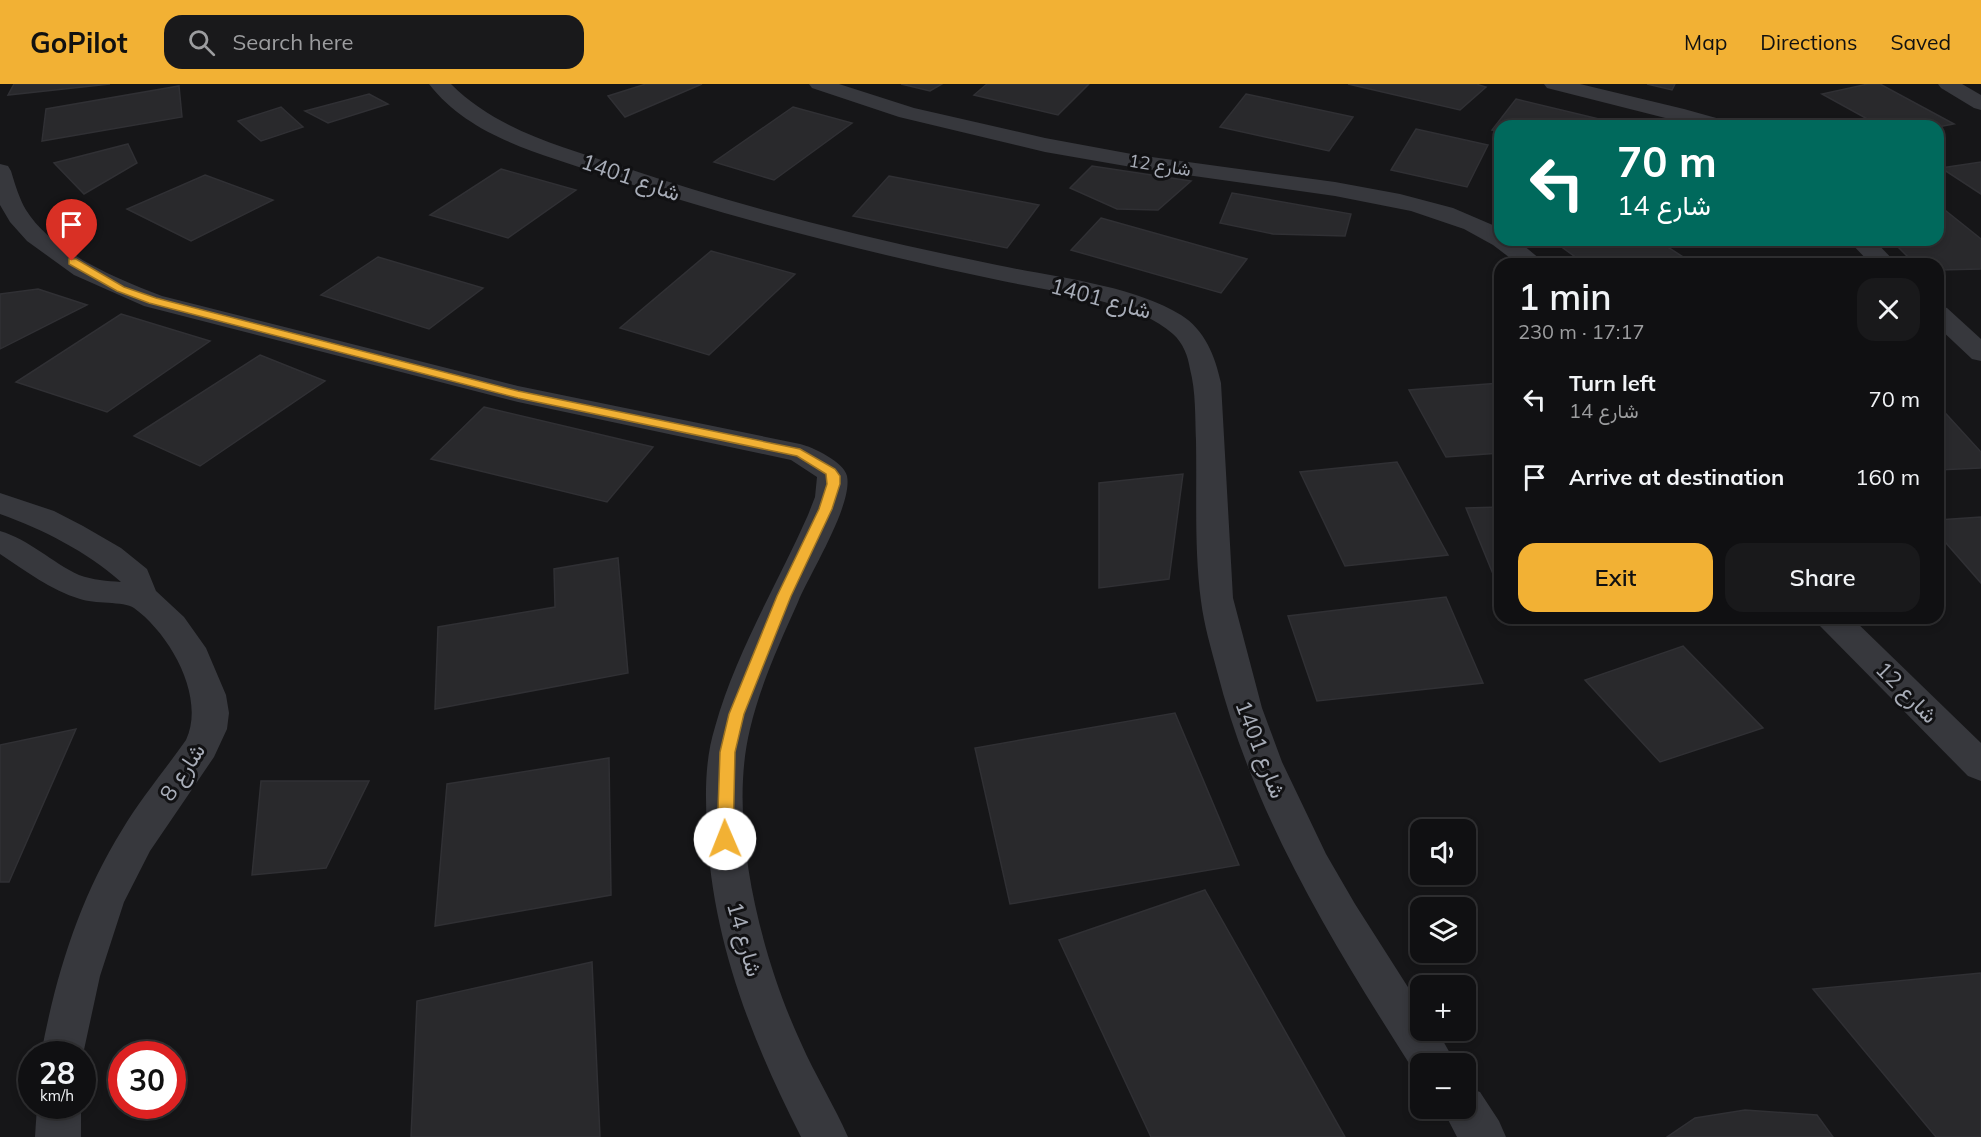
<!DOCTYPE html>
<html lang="en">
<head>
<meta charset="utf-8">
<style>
  body { margin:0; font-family:Mulish,Vazirmatn,sans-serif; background:#19191b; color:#f1f3f6; height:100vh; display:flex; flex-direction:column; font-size:22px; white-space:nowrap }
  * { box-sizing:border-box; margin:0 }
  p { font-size:20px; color:#9c9d9f }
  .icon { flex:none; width:33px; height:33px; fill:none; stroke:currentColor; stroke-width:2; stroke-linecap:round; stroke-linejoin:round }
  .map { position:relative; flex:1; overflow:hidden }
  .panel { position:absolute; left:1494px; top:174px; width:450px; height:366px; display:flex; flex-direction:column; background:#101012; border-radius:18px; box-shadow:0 3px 9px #0003,0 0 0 2px #303032 }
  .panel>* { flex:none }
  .guide { position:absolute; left:1494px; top:36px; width:450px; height:126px; border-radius:18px; box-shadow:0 3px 9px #0003,0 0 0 2px #303032; background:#00695c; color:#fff; overflow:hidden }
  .buttons { position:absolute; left:1410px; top:735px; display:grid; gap:12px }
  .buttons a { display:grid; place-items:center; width:66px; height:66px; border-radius:12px; background:#101012; box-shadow:0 3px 9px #0003,0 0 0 2px #303032; font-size:30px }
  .speed { position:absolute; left:18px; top:957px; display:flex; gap:12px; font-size:30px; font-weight:700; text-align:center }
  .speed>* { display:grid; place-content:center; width:78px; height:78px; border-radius:50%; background:#101012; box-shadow:0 3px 9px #0003,0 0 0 2px #303032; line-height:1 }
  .speed small { font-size:15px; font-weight:400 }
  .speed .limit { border:9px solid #d22; background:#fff; color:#111 }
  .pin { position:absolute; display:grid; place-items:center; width:51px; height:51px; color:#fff; margin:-62px -26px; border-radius:50% 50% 50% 0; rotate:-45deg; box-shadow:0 0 6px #0007 }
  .pin .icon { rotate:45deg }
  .me { position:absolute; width:66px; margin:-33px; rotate:359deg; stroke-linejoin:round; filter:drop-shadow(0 0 4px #0008) }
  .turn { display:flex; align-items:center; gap:21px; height:126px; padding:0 24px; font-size:27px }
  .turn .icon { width:78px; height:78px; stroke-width:2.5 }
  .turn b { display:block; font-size:42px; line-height:51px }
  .round { display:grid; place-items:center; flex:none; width:63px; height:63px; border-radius:18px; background:#19191b }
  .overview { display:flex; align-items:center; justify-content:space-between; height:102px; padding:0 24px }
  h1 { font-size:36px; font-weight:600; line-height:45px }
  .button { display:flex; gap:12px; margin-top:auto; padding:12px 24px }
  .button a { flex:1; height:69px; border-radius:18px; background:#f2b134; color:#111; font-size:24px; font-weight:600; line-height:69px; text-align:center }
  .button a+a { background:#19191b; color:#f1f3f6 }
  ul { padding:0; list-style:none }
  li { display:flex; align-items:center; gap:18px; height:78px; padding:0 24px }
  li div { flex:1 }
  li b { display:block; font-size:22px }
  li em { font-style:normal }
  header { display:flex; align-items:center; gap:36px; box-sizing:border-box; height:84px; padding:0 30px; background:#f2b134; color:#111 }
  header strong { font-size:28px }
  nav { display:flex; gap:33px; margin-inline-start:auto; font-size:21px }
  .search { width:420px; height:54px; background:#19191b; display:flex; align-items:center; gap:15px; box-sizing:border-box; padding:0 21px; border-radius:18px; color:#9c9d9f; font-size:22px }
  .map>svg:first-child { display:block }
  .building { fill:#29292c; stroke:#303034; stroke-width:1.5 }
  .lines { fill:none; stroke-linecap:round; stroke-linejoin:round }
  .street { fill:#37383d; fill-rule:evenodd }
  .route { fill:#f2b134; stroke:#9d7322; stroke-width:1.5 }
  .labels { text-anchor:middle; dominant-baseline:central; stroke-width:6; stroke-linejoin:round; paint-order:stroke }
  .far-street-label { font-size:18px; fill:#a8adb8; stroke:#111113 }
  .street-label { font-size:22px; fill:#a8adb8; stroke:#111113 }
</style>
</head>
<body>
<header>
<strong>GoPilot</strong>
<div class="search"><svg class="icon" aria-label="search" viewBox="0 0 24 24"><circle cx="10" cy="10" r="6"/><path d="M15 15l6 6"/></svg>Search here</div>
<nav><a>Map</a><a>Directions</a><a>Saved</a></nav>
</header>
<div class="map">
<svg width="1981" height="1053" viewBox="0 0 1981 1053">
  <rect width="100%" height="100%" fill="#161618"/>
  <!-- building -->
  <g class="building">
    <path d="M 14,0 L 110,0 L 8,11 Z"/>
    <path d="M 646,0 L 702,0 L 625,33 L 608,12 Z"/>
    <path d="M 901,0 L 942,0 L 930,7 Z"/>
    <path d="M 987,0 L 1089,0 L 1058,31 L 974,11 Z"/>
    <path d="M 1348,0 L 1476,0 L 1486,3 L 1460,26 Z"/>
    <path d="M 1647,0 L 1675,0 L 1672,6 Z"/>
    <path d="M 1868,0 L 1880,0 L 1954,40 L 1938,43 L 1880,42 L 1822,10 Z"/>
    <path d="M 179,2 L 182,33 L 42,57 L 46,25 Z"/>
    <path d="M 369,10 L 388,20 L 328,39 L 305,27 Z"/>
    <path d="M 1246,10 L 1353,33 L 1329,67 L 1220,43 Z"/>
    <path d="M 1516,15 L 1624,41 L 1500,42 L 1500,48 L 1492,46 Z"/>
    <path d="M 281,23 L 303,43 L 261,57 L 238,37 Z"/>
    <path d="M 793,23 L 852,39 L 774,96 L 714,78 Z"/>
    <path d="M 1416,45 L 1488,61 L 1467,103 L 1391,86 Z"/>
    <path d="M 128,60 L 137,79 L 84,110 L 54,79 Z"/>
    <path d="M 1981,78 L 1981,110 L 1941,84 Z"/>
    <path d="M 1092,82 L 1191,97 L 1158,126 L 1117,125 L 1070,104 Z"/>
    <path d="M 501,85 L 576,106 L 508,154 L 430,131 Z"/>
    <path d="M 205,91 L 273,116 L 191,157 L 127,125 Z"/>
    <path d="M 889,92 L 1039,121 L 1007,164 L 853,132 Z"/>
    <path d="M 1232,109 L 1351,130 L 1345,152 L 1273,150 L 1220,139 Z"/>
    <path d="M 1938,127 L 1946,127 L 1981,155 L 1981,185 L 1938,186 L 1938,180 L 1915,180 L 1891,156 L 1938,156 Z"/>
    <path d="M 1101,134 L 1247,175 L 1221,209 L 1071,166 Z"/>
    <path d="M 1552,156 L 1657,156 L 1694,180 L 1585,180 Z"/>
    <path d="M 711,167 L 795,190 L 709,271 L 620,244 Z"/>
    <path d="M 378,173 L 483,204 L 429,245 L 321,211 Z"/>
    <path d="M 1830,173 L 1836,180 L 1755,180 Z"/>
    <path d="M 38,205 L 87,221 L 0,265 L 0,210 Z"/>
    <path d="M 121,230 L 210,257 L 107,328 L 16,298 Z"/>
    <path d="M 260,271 L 325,297 L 200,382 L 134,352 Z"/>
    <path d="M 1500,299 L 1500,369 L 1446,373 L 1409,306 Z"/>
    <path d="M 1938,321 L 1981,368 L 1981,384 L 1938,386 Z"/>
    <path d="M 484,323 L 653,363 L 607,418 L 431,375 Z"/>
    <path d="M 1397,378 L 1448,471 L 1345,482 L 1300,388 Z"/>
    <path d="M 1183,390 L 1169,495 L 1099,504 L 1099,399 Z"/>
    <path d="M 1500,423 L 1500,507 L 1466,424 Z"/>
    <path d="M 1981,433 L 1981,499 L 1938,450 L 1938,436 Z"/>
    <path d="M 618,474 L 628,589 L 435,625 L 438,543 L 555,523 L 554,485 Z"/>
    <path d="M 1446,513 L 1483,599 L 1317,617 L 1288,532 Z"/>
    <path d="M 1683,562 L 1763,644 L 1660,678 L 1585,596 Z"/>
    <path d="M 1175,629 L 1239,781 L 1010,820 L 975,664 Z"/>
    <path d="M 76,645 L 9,798 L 0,798 L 0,661 Z"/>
    <path d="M 609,674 L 611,811 L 435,842 L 447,700 Z"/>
    <path d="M 261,697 L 369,697 L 326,784 L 252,791 Z"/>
    <path d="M 1205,806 L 1345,1053 L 1151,1053 L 1059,856 Z"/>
    <path d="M 592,878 L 600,1053 L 411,1053 L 417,917 Z"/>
    <path d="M 1981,889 L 1981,1053 L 1936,1053 L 1813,905 Z"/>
    <path d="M 1745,1026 L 1817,1031 L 1833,1053 L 1667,1053 L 1695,1034 Z"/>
  </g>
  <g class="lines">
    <!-- street -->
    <g class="street">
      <path d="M 429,0 L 451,0 C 497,46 560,62 620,82 C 744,124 870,155 997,181 C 1053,193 1133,201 1181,231 C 1205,246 1215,272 1221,299 L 1233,514 L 1262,624 L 1282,678 L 1326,770 L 1355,820 L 1420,922 L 1420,946 L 1437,946 L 1456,980 L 1420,980 L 1420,996 L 1419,995 C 1337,866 1255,736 1217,587 C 1211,564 1204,541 1201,517 C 1194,464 1197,410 1196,357 C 1195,333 1196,308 1190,285 C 1188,272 1183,259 1173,250 C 1137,216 1047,207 998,196 C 865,168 733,135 603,91 C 542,70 471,54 429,0 Z"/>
      <path d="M 809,0 L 839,0 L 914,24 L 1045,54 L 1137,71 L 1335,98 L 1400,110 L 1453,124 L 1495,142 L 1500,145 L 1500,156 L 1517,156 L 1546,180 L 1518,180 L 1493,161 L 1464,145 L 1411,127 L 1335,112 L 1137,84 L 1045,68 L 899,33 L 812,4 Z"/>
      <path d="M 1544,0 L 1580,0 L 1684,25 L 1727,37 L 1730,42 L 1697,42 L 1547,4 Z"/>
      <path d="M 1938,0 L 1962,0 L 1981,11 L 1981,26 L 1974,24 L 1941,4 Z"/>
      <path d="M 0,80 L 8,82 L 11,87 C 15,100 19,114 26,126 C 52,168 117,195 162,212 L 518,302 L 800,360 C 813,363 844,378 847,392 C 853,421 810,489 798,518 C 780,558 760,602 750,645 C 727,739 761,873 801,959 C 815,991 834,1021 848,1053 L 801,1053 C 751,955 711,853 707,742 C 705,709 705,675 715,643 C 736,568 777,501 808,431 L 815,413 L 817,393 L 791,376 L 518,318 L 144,222 L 74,191 L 27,157 L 10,138 L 0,121 Z"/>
      <path d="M 1848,156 L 1874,156 L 1897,180 L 1871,180 Z"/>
      <path d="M 1938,221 L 1947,224 L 1981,255 L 1981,277 L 1972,275 L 1938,243 Z"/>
      <path d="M 0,409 L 54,427 L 83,442 L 121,464 L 147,485 L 156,507 L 184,533 L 206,564 L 226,611 L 229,629 L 227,645 L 214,673 L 150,767 L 124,818 L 100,892 L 82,975 L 82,970 L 41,970 C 56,891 79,815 122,746 C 141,714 165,686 186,656 C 206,613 170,550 134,524 C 124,517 93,520 80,515 C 50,506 26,487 0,470 L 0,447 C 30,456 51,478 79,491 C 93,496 107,497 121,498 C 86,467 44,446 0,430 Z"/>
      <path d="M 1815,534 L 1852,534 L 1981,659 L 1981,697 L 1968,692 L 1820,542 Z"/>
      <path d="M 1466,1003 L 1480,1008 L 1499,1037 L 1506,1053 L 1457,1053 L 1442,1024 L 1466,1024 Z"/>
      <path d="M 37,1022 L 81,1022 L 81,1053 L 35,1053 Z"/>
    </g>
  </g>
  <!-- route -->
  <path class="route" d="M 69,175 L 76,175 L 124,203 L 156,214 L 518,307 L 800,365 L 835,385 L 840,392 L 840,400 L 832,425 L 791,512 L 744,630 L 735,668 L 733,755 L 731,760 L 725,762 L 720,760 L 717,755 L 720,668 L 729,630 L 777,512 L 819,425 L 827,400 L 826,390 L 797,372 L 518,314 L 149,219 L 117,207 L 69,180 Z"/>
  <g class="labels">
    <!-- far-street labels -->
    <g class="far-street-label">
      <text transform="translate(1160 81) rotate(9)">شارع 12</text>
    </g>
    <!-- street labels -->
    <g class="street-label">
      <text transform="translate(631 93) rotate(19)">شارع 1401</text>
      <text transform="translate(1101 214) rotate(15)">شارع 1401</text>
      <text transform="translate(1907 608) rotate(45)">شارع 12</text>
      <text transform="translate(1261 665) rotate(69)">شارع 1401</text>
      <text transform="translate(182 688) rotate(-57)">شارع 8</text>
      <text transform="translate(745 855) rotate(74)">شارع 14</text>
    </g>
  </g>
</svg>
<div class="buttons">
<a><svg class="icon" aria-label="sound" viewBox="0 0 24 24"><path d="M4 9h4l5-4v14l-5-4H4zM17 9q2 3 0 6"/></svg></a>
<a><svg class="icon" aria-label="layers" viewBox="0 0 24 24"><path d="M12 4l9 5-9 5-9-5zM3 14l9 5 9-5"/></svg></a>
<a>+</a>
<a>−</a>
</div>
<div class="speed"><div>28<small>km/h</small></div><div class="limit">30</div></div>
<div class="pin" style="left:72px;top:177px;background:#d93025"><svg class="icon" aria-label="arrive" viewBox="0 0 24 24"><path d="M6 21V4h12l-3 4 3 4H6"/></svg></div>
<svg class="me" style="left:725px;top:755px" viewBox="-20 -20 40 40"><circle r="19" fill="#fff"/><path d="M0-13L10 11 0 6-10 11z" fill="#f2b134"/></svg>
<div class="guide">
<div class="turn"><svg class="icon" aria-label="left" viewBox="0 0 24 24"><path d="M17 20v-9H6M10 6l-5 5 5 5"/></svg><div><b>70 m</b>شارع 14</div></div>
</div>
<section class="panel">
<div class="overview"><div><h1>1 min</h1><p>230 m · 17:17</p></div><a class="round"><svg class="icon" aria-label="close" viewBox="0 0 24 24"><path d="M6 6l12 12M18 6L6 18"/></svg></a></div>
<ul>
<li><svg class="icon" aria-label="left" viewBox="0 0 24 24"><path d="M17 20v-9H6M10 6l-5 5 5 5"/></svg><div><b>Turn left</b><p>شارع 14</p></div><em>70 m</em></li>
<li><svg class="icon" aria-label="arrive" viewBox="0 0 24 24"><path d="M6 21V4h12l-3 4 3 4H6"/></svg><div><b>Arrive at destination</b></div><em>160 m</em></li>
</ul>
<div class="button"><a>Exit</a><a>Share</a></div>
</section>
</div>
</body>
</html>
